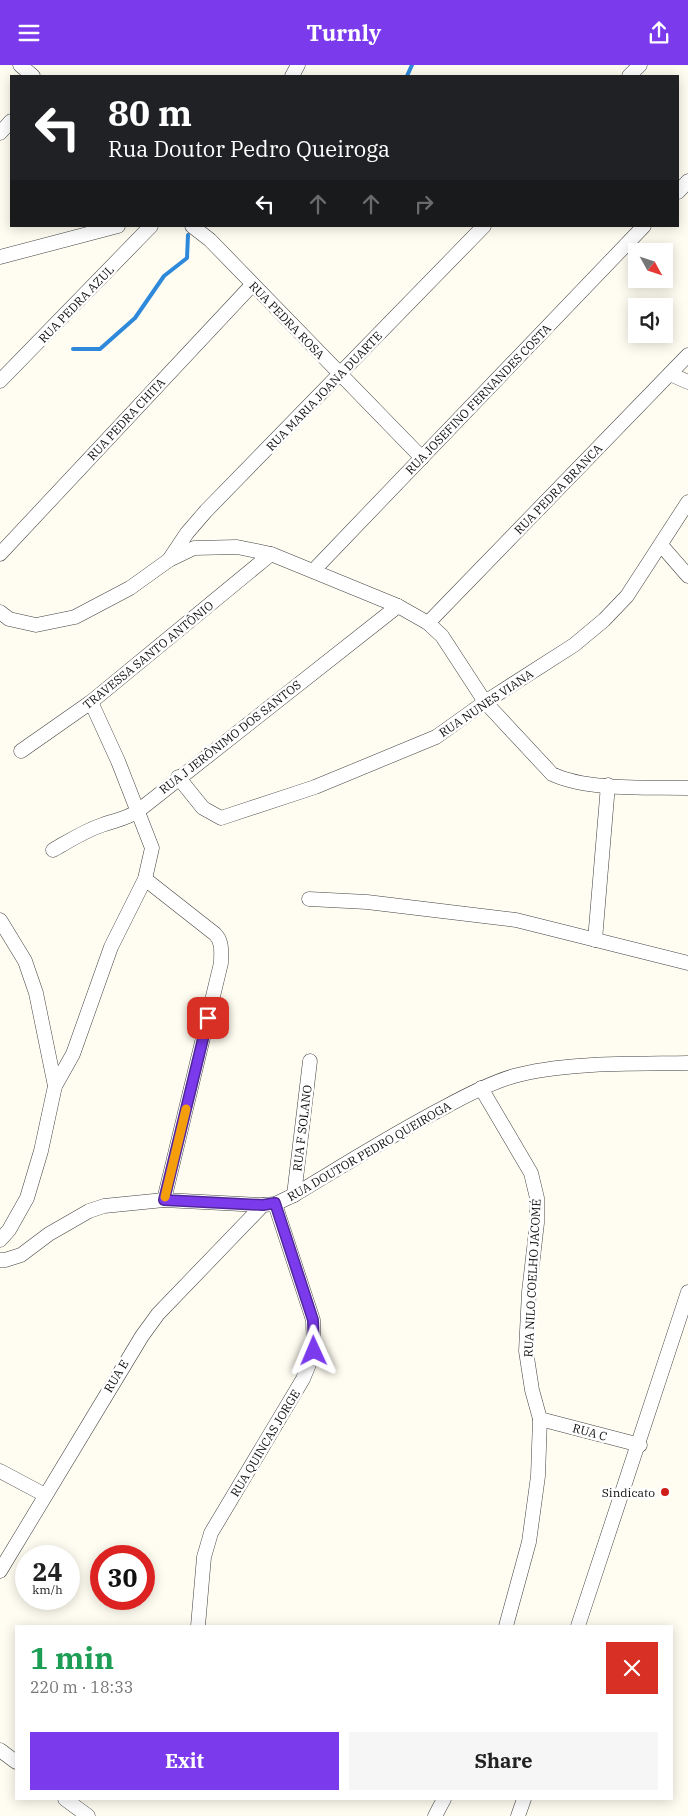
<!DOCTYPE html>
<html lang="en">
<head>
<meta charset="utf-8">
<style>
  body { margin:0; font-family:"IBM Plex Serif",serif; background:#f6f6f6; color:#222; height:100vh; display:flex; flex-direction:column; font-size:19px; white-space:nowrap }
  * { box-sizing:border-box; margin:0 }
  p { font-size:16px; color:#767676 }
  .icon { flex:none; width:28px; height:28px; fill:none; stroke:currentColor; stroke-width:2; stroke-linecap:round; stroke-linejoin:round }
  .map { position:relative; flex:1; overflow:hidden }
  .panel { position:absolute; left:15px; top:1560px; width:658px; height:175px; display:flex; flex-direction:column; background:#fff; border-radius:0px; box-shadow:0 2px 12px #0003 }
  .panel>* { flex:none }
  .guide { position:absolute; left:10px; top:10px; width:669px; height:152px; border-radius:0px; box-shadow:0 2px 12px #0003; background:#202124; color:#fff; overflow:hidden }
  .needle { width:32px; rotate:130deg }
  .fabs { position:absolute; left:628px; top:178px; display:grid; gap:10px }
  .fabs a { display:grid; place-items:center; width:45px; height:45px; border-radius:0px; background:#fff; box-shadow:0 2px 12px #0003; font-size:25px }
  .speed { position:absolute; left:15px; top:1480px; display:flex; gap:10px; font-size:25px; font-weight:700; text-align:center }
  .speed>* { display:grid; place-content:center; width:65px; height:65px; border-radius:50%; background:#fff; box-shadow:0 2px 12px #0003; line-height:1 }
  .speed small { font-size:12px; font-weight:400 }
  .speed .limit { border:8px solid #d22; background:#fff; color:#111 }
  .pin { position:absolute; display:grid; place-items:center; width:42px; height:42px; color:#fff; margin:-21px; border-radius:10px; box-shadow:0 2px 8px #0006 }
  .me { position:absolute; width:55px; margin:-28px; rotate:359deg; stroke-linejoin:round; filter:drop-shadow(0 0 4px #0008) }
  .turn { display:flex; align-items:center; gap:18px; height:105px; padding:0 15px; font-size:22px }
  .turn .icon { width:65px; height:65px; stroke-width:2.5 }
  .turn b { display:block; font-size:35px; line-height:42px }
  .lanes { display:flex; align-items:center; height:48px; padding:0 15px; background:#0003; justify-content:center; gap:25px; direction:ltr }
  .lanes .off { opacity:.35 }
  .round { display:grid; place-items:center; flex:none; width:52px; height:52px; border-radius:0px; background:#f6f6f6 }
  .head { display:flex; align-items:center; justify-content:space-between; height:85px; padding:0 15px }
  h1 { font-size:30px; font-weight:800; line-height:38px; color:#1e9e55 }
  .button { display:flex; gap:10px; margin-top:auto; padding:10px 15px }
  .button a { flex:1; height:58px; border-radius:0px; background:#7c3aed; color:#fff; font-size:20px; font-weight:800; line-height:58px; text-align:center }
  .button a+a { background:#f6f6f6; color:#222 }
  header { display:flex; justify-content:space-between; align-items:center; height:65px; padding:0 15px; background:#7c3aed; color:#fff; font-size:22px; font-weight:800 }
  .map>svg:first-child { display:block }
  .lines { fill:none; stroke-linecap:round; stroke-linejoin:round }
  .stream { stroke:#2f89db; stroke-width:4 }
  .minor-casing { stroke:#424242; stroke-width:15 }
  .minor { stroke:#fff; stroke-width:14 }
  .route-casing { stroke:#51269a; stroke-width:12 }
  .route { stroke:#7c3aed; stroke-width:9 }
  .slow { stroke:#f59e0b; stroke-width:9 }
  .poi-dot { fill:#cf1e18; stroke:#fff; stroke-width:2 }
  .labels { text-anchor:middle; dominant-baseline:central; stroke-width:5; stroke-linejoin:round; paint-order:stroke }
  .street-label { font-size:12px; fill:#0f0f0f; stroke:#fff }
  .poi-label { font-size:12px; fill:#0f0f0f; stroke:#fff; text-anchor:end }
</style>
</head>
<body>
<header><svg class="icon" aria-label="menu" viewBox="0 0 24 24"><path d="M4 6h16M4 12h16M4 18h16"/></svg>Turnly<svg class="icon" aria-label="share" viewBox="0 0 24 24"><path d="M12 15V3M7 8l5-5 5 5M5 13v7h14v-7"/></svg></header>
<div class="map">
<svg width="688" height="1751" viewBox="0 0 688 1751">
  <rect width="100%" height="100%" fill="#fffdf1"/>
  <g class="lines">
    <!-- stream -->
    <g class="stream">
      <path d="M 407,11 L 412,0"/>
      <path d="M 73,284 L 100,284 L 135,253 L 164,211 L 187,193 L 188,170"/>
    </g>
    <!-- minor casing -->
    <g class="minor-casing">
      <g id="minor">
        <path d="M 20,0 L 33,11"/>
        <path d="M 292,11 L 298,0"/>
        <path d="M 629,11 L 640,0"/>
        <path d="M 0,68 L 11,56"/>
        <path d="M 678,127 L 688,116"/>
        <path d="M 192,161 L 210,175 L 422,393"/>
        <path d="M 0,192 L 118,161"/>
        <path d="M 670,309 L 688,317"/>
        <path d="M 0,316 L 151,161"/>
        <path d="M 661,480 L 688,511"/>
        <path d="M 0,489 L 252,220"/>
        <path d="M 169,495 L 187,468 L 206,446 L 484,161"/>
        <path d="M 313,506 L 644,161"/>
        <path d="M 0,547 L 9,554 L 36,560 L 75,552 L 130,523 L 169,495 L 194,483 L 237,482 L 271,489 L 398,541 L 428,558 L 442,571 L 485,637 L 552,709 C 588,726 647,722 688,723"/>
        <path d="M 428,558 L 688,290"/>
        <path d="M 21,686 L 91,637 L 271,489"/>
        <path d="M 178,712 L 203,743 L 221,753 L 315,722 L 436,672 L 485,637 L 574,580 L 604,555 L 627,531 L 688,437"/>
        <path d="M 53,785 C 69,776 84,766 102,760 C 116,755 126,754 138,746 L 398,541"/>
        <path d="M 145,814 L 215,869 C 223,877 221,887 221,898 L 164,1135"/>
        <path d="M 309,834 L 367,837 L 516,855 L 688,898"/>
        <path d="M 0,855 L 25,896 L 36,928 L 55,1021 L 41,1086 L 27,1133 L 9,1165 L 0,1175"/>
        <path d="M 595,875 L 608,720"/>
        <path d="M 55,1021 L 73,989 L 111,882 L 145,814 L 152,783 L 118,696 L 91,637"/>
        <path d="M 481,1023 L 531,1108 L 537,1133 L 537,1158 L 529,1227 L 526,1286 L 532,1325 L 540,1354 L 538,1411 L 529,1477 L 506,1561"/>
        <path d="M 294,1130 L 310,996"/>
        <path d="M 0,1195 L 5,1195 L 21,1190 L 49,1169 L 89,1146 L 104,1141 L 164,1135 L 263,1140 L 275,1139 L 294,1130 C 344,1100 393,1069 445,1042 C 467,1030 490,1018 514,1011 C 564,997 636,999 688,998"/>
        <path d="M 540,1354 L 640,1380"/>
        <path d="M 0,1406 L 45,1430"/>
        <path d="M 0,1506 L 142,1271 L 158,1249 L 263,1140"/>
        <path d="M 198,1561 L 204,1492 L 211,1468 L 303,1314 L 314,1287 L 313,1255 L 275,1139"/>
        <path d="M 578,1561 L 688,1227"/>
        <path d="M 0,1685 L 16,1697"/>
        <path d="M 65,1734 L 88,1751"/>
        <path d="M 435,1751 L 444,1734"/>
        <path d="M 518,1751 L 524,1734"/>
      </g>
    </g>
    <!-- minor -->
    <use href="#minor" class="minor"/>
  </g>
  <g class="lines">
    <!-- route casing -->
    <g class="route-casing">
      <path id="route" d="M 208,953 L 164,1135 L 263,1140 L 275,1138 L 313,1255 L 314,1286"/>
    </g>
    <!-- route -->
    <use href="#route" class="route"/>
    <!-- slow -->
    <path class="slow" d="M 165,1132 L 186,1044"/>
  </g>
  <!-- markers -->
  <circle class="poi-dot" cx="665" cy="1427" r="5"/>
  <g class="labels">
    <!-- street labels -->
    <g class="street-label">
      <text transform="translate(76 239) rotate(-46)">RUA PEDRA AZUL</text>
      <text transform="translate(287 255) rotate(46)">RUA PEDRA ROSA</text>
      <text transform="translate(324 326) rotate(-46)">RUA MARIA JOANA DUARTE</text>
      <text transform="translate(478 334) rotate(-46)">RUA JOSEFINO FERNANDES COSTA</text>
      <text transform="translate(126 354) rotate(-47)">RUA PEDRA CHITA</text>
      <text transform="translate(558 424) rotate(-46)">RUA PEDRA BRANCA</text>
      <text transform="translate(148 590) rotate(-39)">TRAVESSA SANTO ANTÔNIO</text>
      <text transform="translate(486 638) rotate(-34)">RUA NUNES VIANA</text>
      <text transform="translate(230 672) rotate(-38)">RUA J JERÔNIMO DOS SANTOS</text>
      <text transform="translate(302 1063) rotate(-83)">RUA F SOLANO</text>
      <text transform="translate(369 1086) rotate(-30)">RUA DOUTOR PEDRO QUEIROGA</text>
      <text transform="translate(532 1213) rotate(-87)">RUA NILO COELHO JACOMÉ</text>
      <text transform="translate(116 1311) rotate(-59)">RUA E</text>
      <text transform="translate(590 1367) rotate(15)">RUA C</text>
      <text transform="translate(265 1378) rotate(-59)">RUA QUINCAS JORGE</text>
    </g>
    <!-- poi labels -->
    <g class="poi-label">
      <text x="655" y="1427">Sindicato</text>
    </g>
  </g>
</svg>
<div class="fabs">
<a><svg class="needle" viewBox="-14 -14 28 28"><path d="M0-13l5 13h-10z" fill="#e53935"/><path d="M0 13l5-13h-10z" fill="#767676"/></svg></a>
<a><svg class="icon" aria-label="sound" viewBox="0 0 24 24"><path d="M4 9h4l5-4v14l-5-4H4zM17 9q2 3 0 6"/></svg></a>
</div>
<div class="speed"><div>24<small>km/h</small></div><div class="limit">30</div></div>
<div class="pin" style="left:208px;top:953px;background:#d93025"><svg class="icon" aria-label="arrive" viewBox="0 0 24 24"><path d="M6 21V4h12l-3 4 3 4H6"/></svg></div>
<svg class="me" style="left:314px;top:1286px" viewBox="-20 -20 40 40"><path d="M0-17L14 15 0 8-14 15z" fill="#7c3aed" stroke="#fff" stroke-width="4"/></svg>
<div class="guide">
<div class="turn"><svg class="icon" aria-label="left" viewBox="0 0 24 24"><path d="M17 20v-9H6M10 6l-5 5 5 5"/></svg><div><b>80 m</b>Rua Doutor Pedro Queiroga</div></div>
<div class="lanes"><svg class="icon" aria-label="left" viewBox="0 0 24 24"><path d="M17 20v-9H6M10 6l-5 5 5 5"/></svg><svg class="icon off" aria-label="ahead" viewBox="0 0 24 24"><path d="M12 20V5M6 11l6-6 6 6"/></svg><svg class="icon off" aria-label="ahead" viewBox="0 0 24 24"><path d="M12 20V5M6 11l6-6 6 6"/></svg><svg class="icon off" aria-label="right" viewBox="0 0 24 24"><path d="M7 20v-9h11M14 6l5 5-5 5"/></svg></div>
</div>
<section class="panel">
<div class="head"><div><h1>1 min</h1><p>220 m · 18:33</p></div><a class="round" style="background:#d93025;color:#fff"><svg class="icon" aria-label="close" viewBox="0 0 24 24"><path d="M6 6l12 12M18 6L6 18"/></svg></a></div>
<div class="button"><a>Exit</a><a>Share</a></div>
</section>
</div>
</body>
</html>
